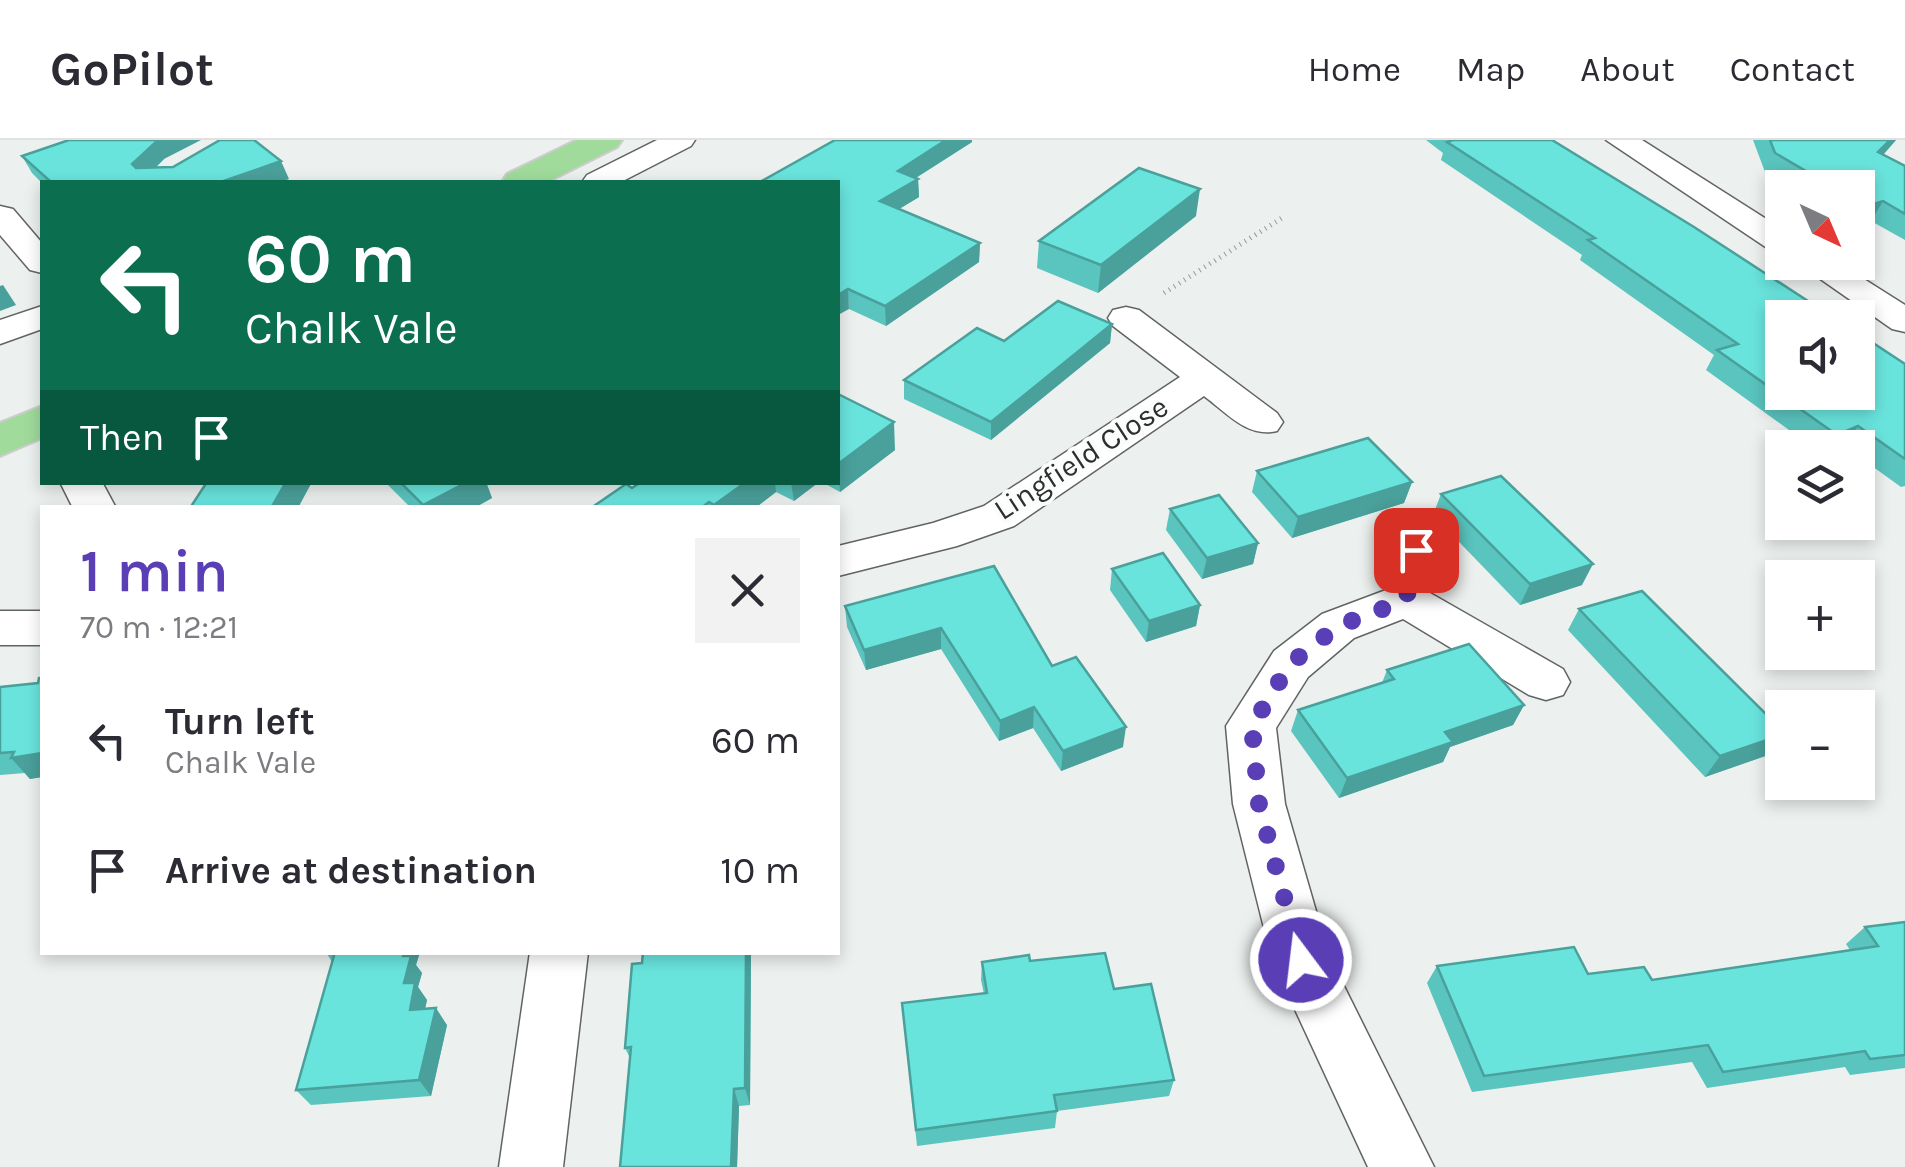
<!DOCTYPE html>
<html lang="en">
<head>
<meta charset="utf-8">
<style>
  body { margin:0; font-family:Karla,sans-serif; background:#f2f2f3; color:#2b2b33; height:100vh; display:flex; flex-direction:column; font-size:38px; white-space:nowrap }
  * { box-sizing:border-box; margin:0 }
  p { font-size:32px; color:#7c7c81 }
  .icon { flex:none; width:55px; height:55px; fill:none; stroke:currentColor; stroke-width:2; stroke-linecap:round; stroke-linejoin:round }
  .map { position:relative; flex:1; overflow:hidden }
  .sheet { position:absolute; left:40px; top:365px; width:800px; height:450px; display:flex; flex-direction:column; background:#fff; border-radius:0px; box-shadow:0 5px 15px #0003 }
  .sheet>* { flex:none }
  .banner { position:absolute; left:40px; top:40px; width:800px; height:305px; border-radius:0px; box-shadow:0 5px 15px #0003; background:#0b6e4f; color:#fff; overflow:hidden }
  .needle { width:65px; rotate:136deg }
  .fabs { position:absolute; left:1765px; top:30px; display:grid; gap:20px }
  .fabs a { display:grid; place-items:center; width:110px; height:110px; border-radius:0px; background:#fff; box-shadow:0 5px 15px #0003; font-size:50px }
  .pin { position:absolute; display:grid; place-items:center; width:85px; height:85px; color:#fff; margin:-42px; border-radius:20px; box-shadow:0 5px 15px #0006 }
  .me { position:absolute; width:110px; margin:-55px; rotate:345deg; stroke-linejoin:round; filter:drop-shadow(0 0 8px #0008) }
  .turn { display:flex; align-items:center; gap:35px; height:210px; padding:0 40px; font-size:45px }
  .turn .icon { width:130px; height:130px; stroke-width:2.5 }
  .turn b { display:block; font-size:70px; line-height:85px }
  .then { display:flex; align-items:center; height:95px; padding:0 40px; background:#0003; gap:20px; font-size:38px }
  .round { display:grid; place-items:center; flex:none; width:105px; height:105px; border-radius:0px; background:#f2f2f3 }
  .overview { display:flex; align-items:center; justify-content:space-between; height:170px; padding:0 40px }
  h1 { font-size:60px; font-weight:600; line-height:75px; color:#593eb6 }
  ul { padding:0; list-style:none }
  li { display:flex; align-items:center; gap:30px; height:130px; padding:0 40px }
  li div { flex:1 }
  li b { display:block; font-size:38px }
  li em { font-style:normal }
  header { display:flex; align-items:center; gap:60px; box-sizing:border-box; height:140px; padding:0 50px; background:#fff; border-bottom:2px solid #e1e1e2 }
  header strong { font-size:48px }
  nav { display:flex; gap:55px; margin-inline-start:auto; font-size:35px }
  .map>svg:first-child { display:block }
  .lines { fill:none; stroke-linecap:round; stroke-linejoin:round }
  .street-casing { stroke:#626463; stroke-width:3 }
  .primary-casing { stroke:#cdcdcd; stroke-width:4 }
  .path { stroke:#969998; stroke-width:5; stroke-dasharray:1 5; stroke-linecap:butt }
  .street { fill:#fff; fill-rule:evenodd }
  .primary { fill:#a0db9b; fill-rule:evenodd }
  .wall { fill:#5ac4be }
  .shaded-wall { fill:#4aa09b }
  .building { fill:#69e4dd; stroke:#4aa09b; stroke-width:2.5 }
  .route { stroke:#593eb6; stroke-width:18; stroke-dasharray:0 32.4 }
  .labels { text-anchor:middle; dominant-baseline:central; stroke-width:8; stroke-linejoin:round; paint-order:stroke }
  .street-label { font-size:30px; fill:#2d2e2e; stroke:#fafdfc }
</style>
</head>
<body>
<header>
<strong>GoPilot</strong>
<nav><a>Home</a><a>Map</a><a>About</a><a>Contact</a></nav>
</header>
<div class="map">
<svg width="1905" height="1027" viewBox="0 0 1905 1027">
  <rect width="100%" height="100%" fill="#ecf0ee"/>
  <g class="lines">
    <!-- street casing -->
    <g class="street-casing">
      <g id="street">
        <path d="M 657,0 L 695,0 L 691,6 L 621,42 L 582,42 L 587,35 Z"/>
        <path d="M 1606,0 L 1642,0 L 1782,89 L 1782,113 L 1770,110 Z"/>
        <path d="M 0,66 L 13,69 L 42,103 L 42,133 L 30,130 L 0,95 Z"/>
        <path d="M 1796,122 L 1837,122 L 1905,165 L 1905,192 L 1892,189 Z"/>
        <path d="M 42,166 L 42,189 L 0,204 L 0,180 Z"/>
        <path d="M 1126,167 L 1139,170 L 1277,273 L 1283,282 L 1277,291 C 1247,298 1227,273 1204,256 L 1014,386 L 957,406 L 838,436 L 838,406 L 933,383 L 984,366 L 1180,237 L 1113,186 L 1108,178 L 1113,170 Z"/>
        <path d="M 60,342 L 102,342 L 116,368 L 73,368 Z"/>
        <path d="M 1417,395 L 1433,399 L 1439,410 L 1430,453 L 1563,529 L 1570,542 L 1563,555 L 1546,560 L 1529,555 L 1403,479 L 1354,498 L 1308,537 L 1276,588 L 1285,664 L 1329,816 L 1434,1027 L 1368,1027 L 1272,820 L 1233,664 L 1226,586 L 1274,511 L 1322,474 L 1386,450 L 1401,399 Z"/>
        <rect x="0" y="471" width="42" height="34"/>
        <path d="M 530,812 L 588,812 L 563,1027 L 499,1027 Z"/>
      </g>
    </g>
    <!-- primary casing -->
    <g class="primary-casing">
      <g id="primary">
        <path d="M 577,0 L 622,0 L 617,7 L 547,42 L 502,42 L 507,34 Z"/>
        <path d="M 42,266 L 42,298 L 0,316 L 0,283 Z"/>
      </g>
    </g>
    <!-- path -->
    <path class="path" d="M 1164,153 L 1285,76"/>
    <!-- street -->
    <use href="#street" class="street"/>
    <!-- primary -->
    <use href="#primary" class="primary"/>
  </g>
  <!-- wall -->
  <g class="wall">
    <path d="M 1426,0 L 1552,0 L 1905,224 L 1905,346 L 1901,347 L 1858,316 L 1858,308 L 1814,308 L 1706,230 L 1714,215 L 1580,120 L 1582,115 L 1441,20 L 1443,13 Z"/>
    <path d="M 1753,0 L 1896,0 L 1883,15 L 1905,26 L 1905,100 L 1871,81 L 1858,84 L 1858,48 L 1791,48 L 1765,32 Z"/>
    <path d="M 972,2 L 916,38 L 918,39 L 919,57 L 899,69 L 980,103 L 979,122 L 886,186 L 849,169 L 838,42 Z"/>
    <path d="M 22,16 L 164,19 L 155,28 L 289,39 L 279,42 L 42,43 L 32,33 Z"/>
    <path d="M 1196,76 L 1098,153 L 1037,128 L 1039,101 Z"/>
    <path d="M 1112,184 L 1110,203 L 991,300 L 904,259 L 904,240 L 1004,201 Z"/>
    <path d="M 838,254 L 895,310 L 840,352 L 822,342 L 838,342 Z"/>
    <path d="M 1257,331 L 1412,342 L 1404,363 L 1292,398 L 1252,352 Z"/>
    <path d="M 385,342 L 486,342 L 492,358 L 474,368 L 411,368 Z"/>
    <path d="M 641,342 L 819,342 L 794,361 L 776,352 L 755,368 L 591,368 L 632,348 Z"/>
    <path d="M 1441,354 L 1582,445 L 1520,465 L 1433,375 Z"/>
    <path d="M 1170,369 L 1258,403 L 1253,424 L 1202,439 L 1166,390 Z"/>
    <path d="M 994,426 L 1052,526 L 1123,607 L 1061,631 L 1033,588 L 999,601 L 941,509 L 866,530 L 847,487 L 845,466 Z"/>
    <path d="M 1112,429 L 1200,465 L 1196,486 L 1146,502 L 1110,450 Z"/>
    <path d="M 1579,469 L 1782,590 L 1782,599 L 1771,614 L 1705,637 L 1568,490 Z"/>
    <path d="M 1387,530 L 1524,565 L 1513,585 L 1450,607 L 1443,622 L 1339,658 L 1291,591 L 1298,570 L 1382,543 Z"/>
    <path d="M 42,538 L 42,637 L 30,639 L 25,633 L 0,635 L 0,547 L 38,543 Z"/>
    <path d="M 1905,782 L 1905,928 L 1850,935 L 1845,927 L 1707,948 L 1692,922 L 1472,952 L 1427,843 L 1437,826 L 1588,834 L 1652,840 L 1850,810 L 1846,804 L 1865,787 Z"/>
    <path d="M 326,812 L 420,812 L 416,825 L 422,833 L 418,847 L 427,860 L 425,869 L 447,885 L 431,956 L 311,965 L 296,950 L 332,822 Z"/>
    <path d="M 643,812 L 751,812 L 750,965 L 739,966 L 737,1027 L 620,1027 L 630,918 L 625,908 Z"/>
    <path d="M 1030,821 L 1174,940 L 1169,956 L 1057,971 L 1055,988 L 917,1006 L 902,863 L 984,854 L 981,840 L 982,822 Z"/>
  </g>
  <!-- shaded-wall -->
  <g class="shaded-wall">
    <path d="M 158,0 L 201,0 L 164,19 L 141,42 L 132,24 Z"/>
    <path d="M 946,0 L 972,0 L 972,2 L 898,49 L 898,31 Z"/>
    <path d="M 1890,0 L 1896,0 L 1868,32 L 1878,12 Z"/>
    <path d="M 281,21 L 289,39 L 279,42 L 221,42 Z"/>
    <path d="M 918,39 L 919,57 L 881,80 L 880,61 Z"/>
    <path d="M 1200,49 L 1196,76 L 1098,153 L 1101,125 Z"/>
    <path d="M 1883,61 L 1871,81 L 1858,84 L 1858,81 L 1867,66 Z"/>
    <path d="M 980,103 L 979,122 L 886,186 L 885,166 Z"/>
    <path d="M 3,145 L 16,165 L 0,171 L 0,146 Z"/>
    <path d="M 848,149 L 849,169 L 838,175 L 838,155 Z"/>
    <path d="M 1112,184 L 1110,203 L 991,300 L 991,282 Z"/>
    <path d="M 894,282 L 895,310 L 840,352 L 838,324 Z"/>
    <path d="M 1858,286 L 1845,306 L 1829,308 L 1837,295 Z"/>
    <path d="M 286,342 L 312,342 L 298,368 L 271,368 Z"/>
    <path d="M 467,342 L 486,342 L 492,358 L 474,368 L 424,368 L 423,365 Z"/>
    <path d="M 746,342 L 775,342 L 776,352 L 755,368 L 714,368 L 714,365 Z"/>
    <path d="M 791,342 L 819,342 L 794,361 Z"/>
    <path d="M 1412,342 L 1404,363 L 1292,398 L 1298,377 Z"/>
    <path d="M 1258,403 L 1253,424 L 1202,439 L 1207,418 Z"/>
    <path d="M 1593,424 L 1582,445 L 1520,465 L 1530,444 Z"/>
    <path d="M 1200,465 L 1196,486 L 1146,502 L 1149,481 Z"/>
    <path d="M 941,488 L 941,509 L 866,530 L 864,510 Z"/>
    <path d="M 1524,565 L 1513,585 L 1450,607 L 1443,622 L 1339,658 L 1347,638 L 1445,592 Z"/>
    <path d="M 1034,567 L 1033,588 L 999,601 L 1000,581 Z"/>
    <path d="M 1126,587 L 1123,607 L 1061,631 L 1063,611 Z"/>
    <path d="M 1782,595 L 1782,599 L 1771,614 L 1705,637 L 1720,616 Z"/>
    <path d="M 42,613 L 42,637 L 30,639 L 11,618 Z"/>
    <path d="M 404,812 L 420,812 L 416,825 L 422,833 L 418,847 L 427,860 L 421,886 L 410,870 L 404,843 Z"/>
    <path d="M 746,812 L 751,812 L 750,965 L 745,948 Z"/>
    <path d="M 436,868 L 447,885 L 431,956 L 419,940 Z"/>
    <path d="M 734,949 L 739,966 L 737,1027 L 731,1027 Z"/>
  </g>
  <!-- building -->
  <g class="building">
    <path d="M 69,0 L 158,0 L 132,24 L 136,28 L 173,27 L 220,0 L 254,0 L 281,21 L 221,42 L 51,42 L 22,16 Z"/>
    <path d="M 835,0 L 946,0 L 898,31 L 918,39 L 880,61 L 980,103 L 885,166 L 848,149 L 838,155 L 838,42 L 760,42 Z"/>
    <path d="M 1453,0 L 1552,0 L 1694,87 L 1834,178 L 1782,178 L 1782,252 L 1858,252 L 1858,193 L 1905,224 L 1905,319 L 1858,286 L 1837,295 L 1717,210 L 1738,204 L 1588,100 L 1595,98 L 1447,2 Z"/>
    <path d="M 1770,0 L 1890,0 L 1878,12 L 1905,26 L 1905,74 L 1883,61 L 1867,66 L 1858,60 L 1858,48 L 1835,48 L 1775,13 Z"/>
    <path d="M 1139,28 L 1200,49 L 1101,125 L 1039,101 Z"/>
    <path d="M 1058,161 L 1112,184 L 991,282 L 904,240 L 977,188 L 1004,201 Z"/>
    <path d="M 838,254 L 894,282 L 838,324 Z"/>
    <path d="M 1368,298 L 1412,342 L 1298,377 L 1257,331 Z"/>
    <path d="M 1501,336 L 1593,424 L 1530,444 L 1441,354 Z"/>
    <path d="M 207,342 L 286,342 L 271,368 L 190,368 Z"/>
    <path d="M 400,342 L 467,342 L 423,365 Z"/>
    <path d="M 641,342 L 746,342 L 714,365 L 709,362 L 701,368 L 591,368 L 626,344 L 632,348 Z"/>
    <path d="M 1219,355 L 1258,403 L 1207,418 L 1170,369 Z"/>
    <path d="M 1163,413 L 1200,465 L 1149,481 L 1112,429 Z"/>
    <path d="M 994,426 L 1052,526 L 1076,517 L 1126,587 L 1063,611 L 1034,567 L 1000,581 L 941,488 L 864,510 L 845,466 Z"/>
    <path d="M 1642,451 L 1782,590 L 1782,595 L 1720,616 L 1579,469 Z"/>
    <path d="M 1469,504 L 1524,565 L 1445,592 L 1453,602 L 1347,638 L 1298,570 L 1394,539 L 1387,530 Z"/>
    <path d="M 39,538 L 42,538 L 42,613 L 11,618 L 14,612 L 0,613 L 0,547 L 38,543 Z"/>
    <path d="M 1905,782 L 1905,915 L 1870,919 L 1865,911 L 1723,932 L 1708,905 L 1484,936 L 1437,826 L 1574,807 L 1588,834 L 1644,827 L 1652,840 L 1878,806 L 1865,787 Z"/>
    <path d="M 335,812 L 404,812 L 403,816 L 411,816 L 404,843 L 415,843 L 410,870 L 436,868 L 419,940 L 296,950 Z"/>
    <path d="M 643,812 L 746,812 L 745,948 L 734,949 L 731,1027 L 620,1027 L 631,907 L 625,908 L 632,824 L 642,823 Z"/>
    <path d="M 1105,813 L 1114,849 L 1151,844 L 1174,940 L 1054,955 L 1057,971 L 916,990 L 902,863 L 987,853 L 982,822 L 1029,815 L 1030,821 Z"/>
  </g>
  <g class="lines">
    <!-- route -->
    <path class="route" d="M 1301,820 L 1259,664 L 1252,586 L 1290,524 L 1338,486 L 1406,460 L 1416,410"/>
  </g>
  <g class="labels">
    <!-- street labels -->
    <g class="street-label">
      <text transform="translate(1081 318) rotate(-33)">Lingfield Close</text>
    </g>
  </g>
</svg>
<div class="fabs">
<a><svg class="needle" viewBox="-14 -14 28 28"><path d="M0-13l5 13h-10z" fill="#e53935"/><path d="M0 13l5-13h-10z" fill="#7c7c81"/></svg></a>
<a><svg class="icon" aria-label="sound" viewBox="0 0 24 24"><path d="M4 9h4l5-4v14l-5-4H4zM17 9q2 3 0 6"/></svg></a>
<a><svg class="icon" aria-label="layers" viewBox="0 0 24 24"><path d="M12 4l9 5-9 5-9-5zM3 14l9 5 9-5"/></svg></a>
<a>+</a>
<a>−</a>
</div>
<div class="pin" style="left:1416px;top:410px;background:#d93025"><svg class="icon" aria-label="arrive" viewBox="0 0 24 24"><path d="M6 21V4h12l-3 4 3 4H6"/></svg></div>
<svg class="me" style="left:1301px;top:820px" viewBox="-20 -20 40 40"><circle r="17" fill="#593eb6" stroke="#fff" stroke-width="3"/><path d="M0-11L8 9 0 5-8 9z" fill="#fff"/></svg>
<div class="banner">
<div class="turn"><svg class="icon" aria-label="left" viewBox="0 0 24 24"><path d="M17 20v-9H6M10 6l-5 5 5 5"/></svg><div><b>60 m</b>Chalk Vale</div></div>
<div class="then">Then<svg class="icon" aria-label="arrive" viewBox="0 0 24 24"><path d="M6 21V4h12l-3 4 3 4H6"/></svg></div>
</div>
<section class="sheet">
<div class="overview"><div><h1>1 min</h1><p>70 m · 12:21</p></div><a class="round"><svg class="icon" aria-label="close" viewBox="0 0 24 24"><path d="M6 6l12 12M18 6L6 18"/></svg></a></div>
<ul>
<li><svg class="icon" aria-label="left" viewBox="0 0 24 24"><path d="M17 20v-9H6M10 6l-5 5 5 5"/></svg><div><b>Turn left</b><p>Chalk Vale</p></div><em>60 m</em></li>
<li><svg class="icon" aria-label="arrive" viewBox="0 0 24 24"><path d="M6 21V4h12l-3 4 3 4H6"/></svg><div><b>Arrive at destination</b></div><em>10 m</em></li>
</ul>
</section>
</div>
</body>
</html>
